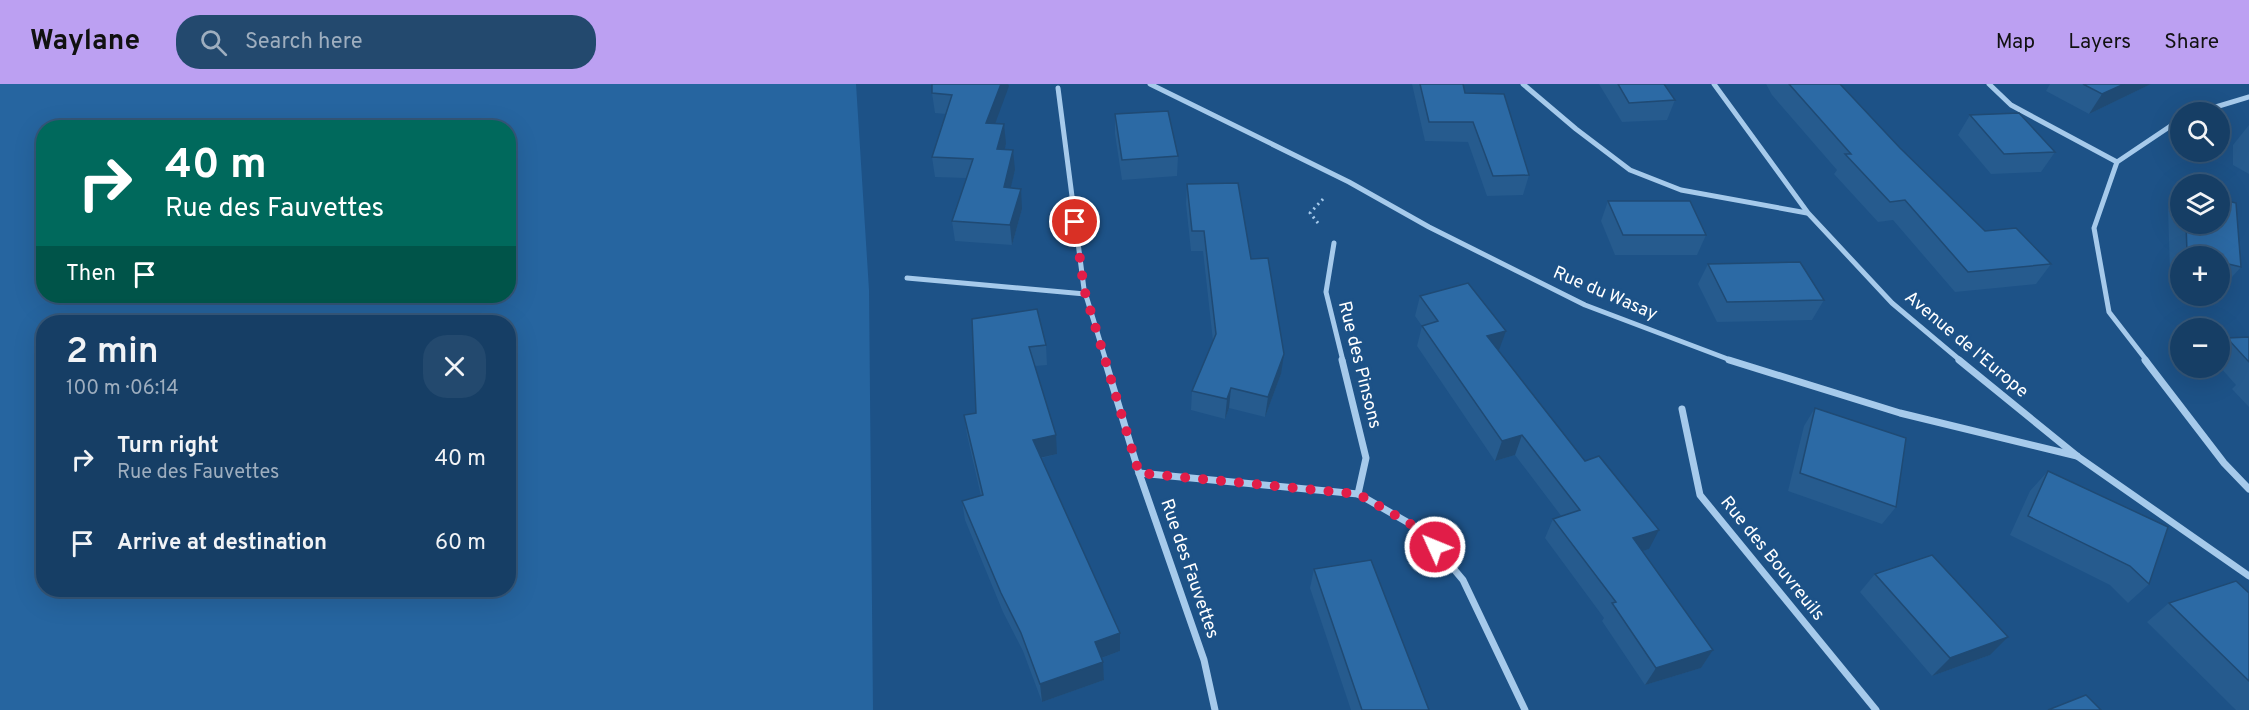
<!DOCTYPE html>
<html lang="en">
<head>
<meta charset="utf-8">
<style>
  body { margin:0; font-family:Overpass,sans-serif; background:#23496e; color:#f1f3f6; height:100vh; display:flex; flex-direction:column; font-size:22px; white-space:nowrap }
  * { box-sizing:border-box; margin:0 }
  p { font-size:20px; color:#9eaebf }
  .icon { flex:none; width:33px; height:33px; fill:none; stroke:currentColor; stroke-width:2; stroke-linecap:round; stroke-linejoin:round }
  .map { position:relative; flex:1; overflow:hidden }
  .details { position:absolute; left:36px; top:231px; width:480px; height:282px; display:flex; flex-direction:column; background:#163e65; border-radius:24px; box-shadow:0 6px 24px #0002,0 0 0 2px #355779 }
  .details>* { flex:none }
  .top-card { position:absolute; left:36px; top:36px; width:480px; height:183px; border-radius:24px; box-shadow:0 6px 24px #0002,0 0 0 2px #355779; background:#00695c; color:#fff; overflow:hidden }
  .controls { position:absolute; left:2170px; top:18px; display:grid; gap:12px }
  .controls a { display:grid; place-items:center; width:60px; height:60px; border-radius:50%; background:#163e65; box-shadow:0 6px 24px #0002,0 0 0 2px #355779; font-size:30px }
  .pin { position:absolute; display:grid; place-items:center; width:51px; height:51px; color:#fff; margin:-26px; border:3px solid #fff; border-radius:50%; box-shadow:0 2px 6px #0007 }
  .me { position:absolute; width:66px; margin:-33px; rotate:314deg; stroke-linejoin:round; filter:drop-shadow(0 0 4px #0008) }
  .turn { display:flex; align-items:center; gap:21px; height:126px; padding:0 30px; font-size:27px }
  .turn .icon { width:78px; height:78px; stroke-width:2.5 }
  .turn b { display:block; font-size:42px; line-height:51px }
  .then { display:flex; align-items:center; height:57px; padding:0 30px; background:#0003; gap:12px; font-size:22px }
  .round { display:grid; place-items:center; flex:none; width:63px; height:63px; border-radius:24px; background:#23496e }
  .summary { display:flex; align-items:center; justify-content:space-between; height:102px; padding:0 30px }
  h1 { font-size:36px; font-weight:600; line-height:45px }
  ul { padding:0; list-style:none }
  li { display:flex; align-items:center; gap:18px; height:84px; padding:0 30px }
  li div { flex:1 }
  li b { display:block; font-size:22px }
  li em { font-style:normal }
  header { display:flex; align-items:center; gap:36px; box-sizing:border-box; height:84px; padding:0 30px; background:#bca0f2; color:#111 }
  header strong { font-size:28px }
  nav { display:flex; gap:33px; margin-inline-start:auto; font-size:21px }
  .search { width:420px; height:54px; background:#23496e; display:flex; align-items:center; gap:15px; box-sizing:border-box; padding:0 21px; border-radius:24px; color:#9eaebf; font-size:22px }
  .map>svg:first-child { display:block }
  .green { fill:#2665a0; fill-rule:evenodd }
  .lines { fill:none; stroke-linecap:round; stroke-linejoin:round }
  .path { stroke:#a6caeb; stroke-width:3; stroke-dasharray:2 4; stroke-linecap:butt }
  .street-far1 { stroke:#a6caeb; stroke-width:5 }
  .street { stroke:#a6caeb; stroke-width:7 }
  .wall { fill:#265b8e }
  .shaded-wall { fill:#1f4a74 }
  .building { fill:#2c6aa5; stroke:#1f4a74; stroke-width:1.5 }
  .route { stroke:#e11d48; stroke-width:10; stroke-dasharray:0 18 }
  .labels { text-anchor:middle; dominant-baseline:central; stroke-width:6; stroke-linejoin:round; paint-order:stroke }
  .street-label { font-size:18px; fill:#fff; stroke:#1d5287 }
</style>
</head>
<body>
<header>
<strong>Waylane</strong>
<div class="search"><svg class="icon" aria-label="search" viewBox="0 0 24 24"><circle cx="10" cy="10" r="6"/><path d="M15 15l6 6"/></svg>Search here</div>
<nav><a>Map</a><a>Layers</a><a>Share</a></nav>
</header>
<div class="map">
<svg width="2249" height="626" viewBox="0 0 2249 626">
  <rect width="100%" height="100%" fill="#1d5287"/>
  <!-- green -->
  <path class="green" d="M 0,0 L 856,0 L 869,206 L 873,626 L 0,626 ZM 44,44 L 508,44 L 508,212 L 44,212 ZM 44,238 L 508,238 L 508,506 L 44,506 Z"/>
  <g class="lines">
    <!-- path -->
    <path class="path" d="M 1318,139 L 1310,129 L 1323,115"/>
    <!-- street-far1 -->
    <g class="street-far1">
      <path d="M 1150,0 L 1349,98 L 1429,143 L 1585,221 L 1733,277"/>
      <path d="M 1523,0 L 1576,45 L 1630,86 L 1681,106 L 1807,129"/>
      <path d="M 1714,0 L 1808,129 L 1892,219 L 1961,277"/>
      <path d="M 1989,0 L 2011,21 L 2117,78"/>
      <path d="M 1058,4 L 1084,205 L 1106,277"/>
      <path d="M 2199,28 L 2249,13"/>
      <path d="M 1334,159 L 1326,208 L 1343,277"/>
      <path d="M 907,194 L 1085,210"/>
      <path d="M 2147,277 L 2109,228 L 2094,144 L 2117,78 L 2181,35"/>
    </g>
    <!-- street -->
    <g class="street">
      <path d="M 1105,276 L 1139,389 L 1204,576 L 1215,626"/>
      <path d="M 1342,276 L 1366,374 L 1358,410"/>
      <path d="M 1729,276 L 1900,329 L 2077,372"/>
      <path d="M 1959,276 L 2077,372 L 2249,492"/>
      <path d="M 2145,276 L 2224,379 L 2249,405"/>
      <path d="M 1682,325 L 1700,411 L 1876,626"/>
      <path d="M 1139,389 L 1358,410 L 1421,446 L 1463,496 L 1525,626"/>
    </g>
  </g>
  <!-- wall -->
  <g class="wall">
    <path d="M 932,0 L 1008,0 L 995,39 L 1006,60 L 1004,65 L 1015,86 L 1010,104 L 1022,125 L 1012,161 L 955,157 L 952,137 L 966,94 L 935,93 L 932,73 L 946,30 L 935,29 L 932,9 Z"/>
    <path d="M 1412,0 L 1463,0 L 1465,9 L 1529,91 L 1523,111 L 1487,112 L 1468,58 L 1425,57 Z"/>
    <path d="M 1599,0 L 1664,0 L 1675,16 L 1667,36 L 1622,38 Z"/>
    <path d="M 1766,0 L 1840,0 L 1900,64 L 1985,147 L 2051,180 L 2036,200 L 1955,208 L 1893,136 L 1878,138 L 1834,90 L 1837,86 L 1772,11 Z"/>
    <path d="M 2050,0 L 2151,0 L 2089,30 L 2046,7 Z"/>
    <path d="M 1115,30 L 1178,72 L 1177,92 L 1122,96 L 1115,50 Z"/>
    <path d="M 1970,31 L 2055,68 L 2041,88 L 1991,90 L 1958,51 Z"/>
    <path d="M 2249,41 L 2249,90 L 2233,81 L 2233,61 Z"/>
    <path d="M 1187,100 L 1251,175 L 1281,290 L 1265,333 L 1229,324 L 1225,335 L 1191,326 L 1192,307 L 1213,257 L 1203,167 L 1191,167 L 1186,120 Z"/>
    <path d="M 2181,109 L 2181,140 L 2220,140 L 2241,183 L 2223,203 L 2220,203 L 2220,172 L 2181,172 L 2181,192 L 2170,188 L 2168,125 Z"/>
    <path d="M 1608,117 L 1706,151 L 1697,171 L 1615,171 L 1601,137 Z"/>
    <path d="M 1708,180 L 1824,216 L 1812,236 L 1717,238 L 1698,200 Z"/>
    <path d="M 1420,212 L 1499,266 L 1498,267 L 1649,465 L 1642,467 L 1713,566 L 1701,584 L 1645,601 L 1602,537 L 1604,534 L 1545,454 L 1553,435 L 1562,433 L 1515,371 L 1495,377 L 1417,262 L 1422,242 L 1415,232 Z"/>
    <path d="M 972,235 L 1046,261 L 1047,281 L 1035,282 L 1057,370 L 1042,374 L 1120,567 L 1102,574 L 1104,596 L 1042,618 L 1023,567 L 1003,528 L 965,436 L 962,417 L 981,412 L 967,351 L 964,331 L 976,329 Z"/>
    <path d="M 2249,253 L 2249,323 L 2232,305 L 2236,301 L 2220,283 L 2220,261 L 2227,254 Z"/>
    <path d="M 1815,324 L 1896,423 L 1882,440 L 1788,407 L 1804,342 Z"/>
    <path d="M 2048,387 L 2149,500 L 2128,519 L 2110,501 L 2010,451 L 2030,407 Z"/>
    <path d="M 1314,485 L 1429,626 L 1351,626 L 1310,504 Z"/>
    <path d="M 1875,490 L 1990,571 L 1932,592 L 1860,508 Z"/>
    <path d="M 2249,509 L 2249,626 L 2236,626 L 2147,538 L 2169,519 Z"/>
  </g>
  <!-- shaded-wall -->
  <g class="shaded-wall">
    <path d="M 1001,0 L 1008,0 L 1009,2 L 988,59 L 986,39 Z"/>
    <path d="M 2124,0 L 2151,0 L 2089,30 L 2102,10 Z"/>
    <path d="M 1004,40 L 1006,60 L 999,85 L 997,65 Z"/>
    <path d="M 1013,66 L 1015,86 L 1006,123 L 1004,103 Z"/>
    <path d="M 1021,105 L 1022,125 L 1012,161 L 1010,141 Z"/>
    <path d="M 1506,247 L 1499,266 L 1480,272 L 1487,252 Z"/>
    <path d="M 1284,270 L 1281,290 L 1265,333 L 1268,313 Z"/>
    <path d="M 1231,304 L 1229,324 L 1225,335 L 1227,315 Z"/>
    <path d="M 1056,351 L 1057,370 L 1035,375 L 1033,356 Z"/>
    <path d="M 1522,351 L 1515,371 L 1495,377 L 1502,357 Z"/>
    <path d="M 1659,446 L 1649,465 L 1623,473 L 1633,454 Z"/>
    <path d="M 1120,549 L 1120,567 L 1096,576 L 1095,558 Z"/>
    <path d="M 2008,553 L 1990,571 L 1932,592 L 1950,574 Z"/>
    <path d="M 1713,566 L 1701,584 L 1645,601 L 1656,584 Z"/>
    <path d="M 1103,578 L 1104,596 L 1042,618 L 1040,600 Z"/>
  </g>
  <!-- building -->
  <g class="building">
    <path d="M 932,0 L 1001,0 L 986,39 L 1004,40 L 997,65 L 1013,66 L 1004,103 L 1021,105 L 1010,141 L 952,137 L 973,75 L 932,73 L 952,11 L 932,9 Z"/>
    <path d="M 1420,0 L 1463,0 L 1465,9 L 1504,10 L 1529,91 L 1493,92 L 1473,38 L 1429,38 Z"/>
    <path d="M 1618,0 L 1664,0 L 1675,16 L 1629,19 Z"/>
    <path d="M 1789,0 L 1840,0 L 1900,64 L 1985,147 L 2016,144 L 2051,180 L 1968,188 L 1905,116 L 1890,118 L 1845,70 L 1851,70 Z"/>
    <path d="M 2083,0 L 2124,0 L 2102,10 Z"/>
    <path d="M 1168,27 L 1178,72 L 1122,76 L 1115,30 Z"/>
    <path d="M 2019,29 L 2055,68 L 2004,70 L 1970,31 Z"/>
    <path d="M 1238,99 L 1251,175 L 1268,174 L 1284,270 L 1268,313 L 1231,304 L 1227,315 L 1192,307 L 1216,250 L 1204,147 L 1192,147 L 1187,100 Z"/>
    <path d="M 2220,115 L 2236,119 L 2241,183 L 2220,178 L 2220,172 L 2202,172 L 2187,168 L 2186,140 L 2220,140 Z"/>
    <path d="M 1608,117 L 1690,117 L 1706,151 L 1623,151 Z"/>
    <path d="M 1800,178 L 1824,216 L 1727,218 L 1708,180 Z"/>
    <path d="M 1468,199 L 1506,247 L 1487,252 L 1585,377 L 1599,372 L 1659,446 L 1633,454 L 1713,566 L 1656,584 L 1612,519 L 1616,518 L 1553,435 L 1580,426 L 1522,351 L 1502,357 L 1422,242 L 1438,237 L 1420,212 Z"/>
    <path d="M 1037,225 L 1046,261 L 1029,263 L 1056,351 L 1033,356 L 1120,549 L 1095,558 L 1103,578 L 1040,600 L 1021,549 L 1001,509 L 962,417 L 983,411 L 964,331 L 976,329 L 972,235 Z"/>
    <path d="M 2249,253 L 2249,278 L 2227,254 Z"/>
    <path d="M 1815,324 L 1906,354 L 1896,423 L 1800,389 Z"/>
    <path d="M 2048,387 L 2168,443 L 2149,500 L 2130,482 L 2028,432 Z"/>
    <path d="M 1932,471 L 2008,553 L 1950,574 L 1875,490 Z"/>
    <path d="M 1371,476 L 1429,626 L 1362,626 L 1314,485 Z"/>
    <path d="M 2236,497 L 2249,509 L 2249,597 L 2169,519 Z"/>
    <path d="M 2086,611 L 2101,626 L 2048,626 Z"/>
  </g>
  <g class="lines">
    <!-- route -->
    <path class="route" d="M 1075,138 L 1084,205 L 1139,389 L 1358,410 L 1421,446 L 1435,463"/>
  </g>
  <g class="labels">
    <!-- street labels -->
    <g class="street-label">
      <text transform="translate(1605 210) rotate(23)">Rue du Wasay</text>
      <text transform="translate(1966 261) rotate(40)">Avenue de l'Europe</text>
      <text transform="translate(1359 281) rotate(76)">Rue des Pinsons</text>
      <text transform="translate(1772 475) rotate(51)">Rue des Bouvreuils</text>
      <text transform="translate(1189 485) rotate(71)">Rue des Fauvettes</text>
    </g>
  </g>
</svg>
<div class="controls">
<a><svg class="icon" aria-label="search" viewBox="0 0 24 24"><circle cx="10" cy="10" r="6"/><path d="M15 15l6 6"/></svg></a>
<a><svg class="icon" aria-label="layers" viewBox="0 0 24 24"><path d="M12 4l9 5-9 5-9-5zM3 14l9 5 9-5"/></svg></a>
<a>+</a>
<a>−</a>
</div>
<div class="pin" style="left:1075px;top:138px;background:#d93025"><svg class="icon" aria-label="arrive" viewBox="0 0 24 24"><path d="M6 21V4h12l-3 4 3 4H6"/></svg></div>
<svg class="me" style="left:1435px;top:463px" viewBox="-20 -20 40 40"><circle r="17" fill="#e11d48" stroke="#fff" stroke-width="3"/><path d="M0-11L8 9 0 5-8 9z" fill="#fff"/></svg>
<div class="top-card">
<div class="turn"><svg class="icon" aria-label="right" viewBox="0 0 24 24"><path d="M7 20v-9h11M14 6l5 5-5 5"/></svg><div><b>40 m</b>Rue des Fauvettes</div></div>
<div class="then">Then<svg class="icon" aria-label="arrive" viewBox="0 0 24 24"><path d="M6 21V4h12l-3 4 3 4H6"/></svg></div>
</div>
<section class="details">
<div class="summary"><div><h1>2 min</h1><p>100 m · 06:14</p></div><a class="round"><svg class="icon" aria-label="close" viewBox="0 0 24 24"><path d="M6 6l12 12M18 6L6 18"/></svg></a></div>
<ul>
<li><svg class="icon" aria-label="right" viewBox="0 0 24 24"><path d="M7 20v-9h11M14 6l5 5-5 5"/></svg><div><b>Turn right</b><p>Rue des Fauvettes</p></div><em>40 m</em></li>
<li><svg class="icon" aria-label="arrive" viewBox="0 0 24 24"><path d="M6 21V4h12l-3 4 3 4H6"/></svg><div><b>Arrive at destination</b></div><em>60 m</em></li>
</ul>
</section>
</div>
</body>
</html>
